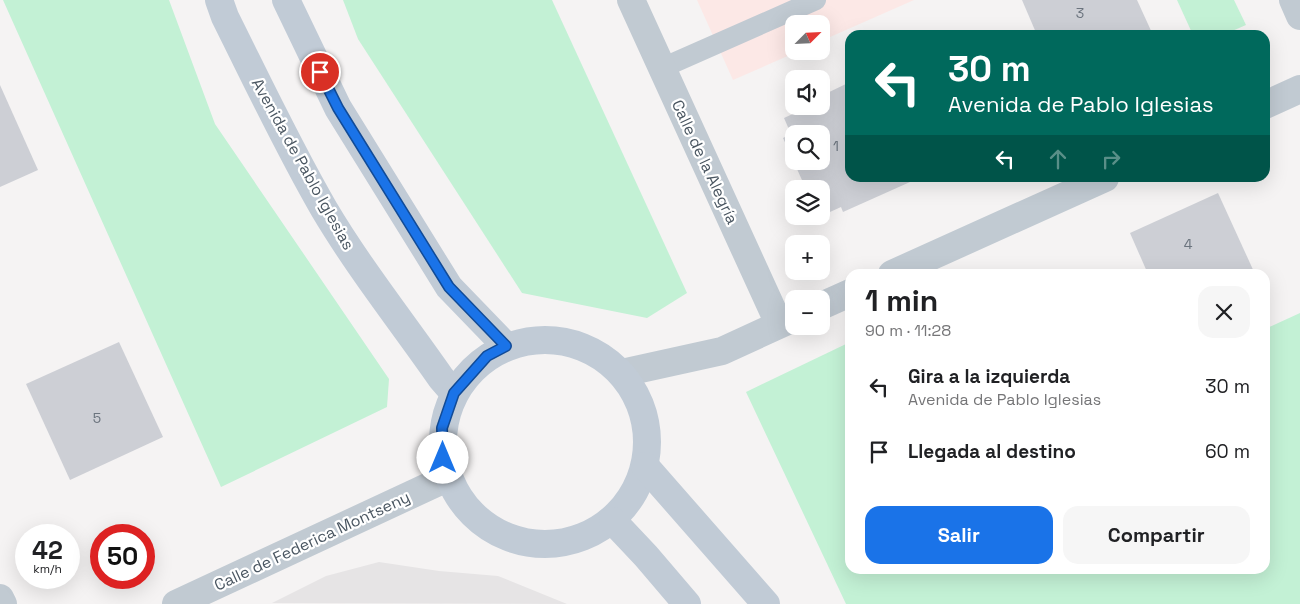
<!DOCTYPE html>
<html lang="es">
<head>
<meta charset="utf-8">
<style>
  body { margin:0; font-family:"Space Grotesk",sans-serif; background:#f6f6f6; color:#202124; height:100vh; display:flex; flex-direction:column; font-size:19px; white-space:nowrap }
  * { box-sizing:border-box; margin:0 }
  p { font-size:16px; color:#757577 }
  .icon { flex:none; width:28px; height:28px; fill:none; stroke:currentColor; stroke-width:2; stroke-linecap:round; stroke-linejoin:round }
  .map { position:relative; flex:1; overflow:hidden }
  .drawer { position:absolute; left:845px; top:269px; width:425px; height:305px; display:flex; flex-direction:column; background:#fff; border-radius:15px; box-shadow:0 5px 20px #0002 }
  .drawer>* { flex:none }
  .guide { position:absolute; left:845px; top:30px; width:425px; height:152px; border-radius:15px; box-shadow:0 5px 20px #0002; background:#00695c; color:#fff; overflow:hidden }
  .needle { width:32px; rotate:66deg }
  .controls { position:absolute; left:785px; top:15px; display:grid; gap:10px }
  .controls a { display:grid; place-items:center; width:45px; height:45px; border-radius:10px; background:#fff; box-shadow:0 5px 20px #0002; font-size:25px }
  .speed { position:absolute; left:15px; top:524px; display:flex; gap:10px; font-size:25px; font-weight:700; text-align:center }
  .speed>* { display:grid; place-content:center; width:65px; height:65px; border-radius:50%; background:#fff; box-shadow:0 5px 20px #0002; line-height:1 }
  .speed small { font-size:12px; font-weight:400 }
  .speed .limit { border:8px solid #d22; background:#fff; color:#111 }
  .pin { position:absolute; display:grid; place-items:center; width:42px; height:42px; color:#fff; margin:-21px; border:2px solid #fff; border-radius:50%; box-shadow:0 1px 5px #0007 }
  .me { position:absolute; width:55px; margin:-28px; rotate:0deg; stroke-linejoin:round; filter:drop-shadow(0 0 4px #0008) }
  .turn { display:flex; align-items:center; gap:18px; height:105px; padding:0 20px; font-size:22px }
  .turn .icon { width:65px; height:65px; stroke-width:2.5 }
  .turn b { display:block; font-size:35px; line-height:42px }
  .lanes { display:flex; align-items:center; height:48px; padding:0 20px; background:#0003; justify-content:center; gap:25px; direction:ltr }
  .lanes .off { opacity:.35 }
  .round { display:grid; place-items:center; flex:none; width:52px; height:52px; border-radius:15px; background:#f6f6f6 }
  .head { display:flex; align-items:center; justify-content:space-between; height:85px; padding:0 20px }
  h1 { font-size:30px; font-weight:800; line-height:38px }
  .action { display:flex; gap:10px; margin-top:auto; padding:10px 20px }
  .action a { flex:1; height:58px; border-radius:15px; background:#1a73e8; color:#fff; font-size:20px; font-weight:800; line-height:58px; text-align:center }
  .action a+a { background:#f6f6f6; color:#202124 }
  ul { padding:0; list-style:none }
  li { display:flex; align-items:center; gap:15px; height:65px; padding:0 20px }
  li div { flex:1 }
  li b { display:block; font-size:19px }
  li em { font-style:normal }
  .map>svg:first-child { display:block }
  .education { fill:#e6e4e5 }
  .medical { fill:#fce8e6 }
  .green { fill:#c3f1d5 }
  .building { fill:#cdcfd5; fill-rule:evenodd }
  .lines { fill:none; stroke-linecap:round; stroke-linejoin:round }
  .lane { stroke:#c1cad2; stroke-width:20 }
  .street { stroke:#c1cad2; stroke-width:28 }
  .secondary { stroke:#c1cbd6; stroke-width:28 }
  .route-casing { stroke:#114b97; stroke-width:12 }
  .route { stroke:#1a73e8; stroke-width:9 }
  .labels { text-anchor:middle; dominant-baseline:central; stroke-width:4.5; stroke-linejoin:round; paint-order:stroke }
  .number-label { font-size:14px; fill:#6b747e }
  .street-label { font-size:16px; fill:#4a5661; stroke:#fff }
</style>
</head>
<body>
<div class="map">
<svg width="1300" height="604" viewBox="0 0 1300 604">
  <rect width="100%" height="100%" fill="#f5f3f3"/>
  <!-- education -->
  <path class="education" d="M 379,562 L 439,571 L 498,576 L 567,604 L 272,603 L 326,576 Z"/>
  <!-- medical -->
  <path class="medical" d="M 697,0 L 914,0 L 821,41 L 821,24 L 794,24 L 794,51 L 799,51 L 733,80 Z"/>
  <!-- green -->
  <g class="green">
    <path d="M 3,0 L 169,0 L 215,124 L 389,379 L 387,407 L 221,487 Z"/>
    <path d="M 343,0 L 552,0 L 687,293 L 647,318 L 522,293 L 358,39 Z"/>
    <path d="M 1177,0 L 1234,0 L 1246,25 L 1223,35 L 1193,35 Z"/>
    <path d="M 1300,313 L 1300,604 L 846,604 L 746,392 L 846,344 L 850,354 L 850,569 L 1265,569 L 1265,329 Z"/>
  </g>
  <!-- building -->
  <g class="building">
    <path d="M 1022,0 L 1137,0 L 1153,35 L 1037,35 Z"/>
    <path d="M 850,82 L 850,178 L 919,178 L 843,212 L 841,207 L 819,217 L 821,216 L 821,189 L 806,189 L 783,138 L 791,134 L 784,118 L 810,106 L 821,106 L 821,96 ZM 794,134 L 821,134 L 821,161 L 794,161 Z"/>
    <path d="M 0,85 L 38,170 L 0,187 Z"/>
    <path d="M 1218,193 L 1255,274 L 1148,274 L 1130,233 Z"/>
    <path d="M 119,342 L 163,437 L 70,480 L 26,384 Z"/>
  </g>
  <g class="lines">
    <!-- lane -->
    <path class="lane" d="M 662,68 L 816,0"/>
    <!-- street -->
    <g class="street">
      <path d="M 631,0 L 779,324"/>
      <path d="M 1293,0 L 1300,16"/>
      <path d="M 1265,105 L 1300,89"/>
      <path d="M 892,274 L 1105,178"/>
      <path d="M 821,306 L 850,293"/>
      <path d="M 622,373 L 722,351 L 794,318"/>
      <path d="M 0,598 L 3,604"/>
      <path d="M 176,604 L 449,477"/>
    </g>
    <!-- secondary -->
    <g class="secondary">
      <path d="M 219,0 L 225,17 C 257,81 288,147 324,209 C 359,268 402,322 441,378 L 454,393"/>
      <path d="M 286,0 L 338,108 L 449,287 L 506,346"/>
      <circle cx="545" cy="442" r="102"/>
      <path d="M 645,466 L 766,604"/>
      <path d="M 613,521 L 646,556 L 687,604"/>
    </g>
  </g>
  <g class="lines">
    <!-- route casing -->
    <g class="route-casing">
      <path id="route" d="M 320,72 L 338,108 L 449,287 L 506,346 L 487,356 L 454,393 L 442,428 L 443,458"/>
    </g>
    <!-- route -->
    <use href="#route" class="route"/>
  </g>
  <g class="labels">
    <!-- number labels -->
    <g class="number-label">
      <text x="1080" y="13">3</text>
      <text x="836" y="146">1</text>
      <text x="1188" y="244">4</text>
      <text x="97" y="418">5</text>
    </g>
    <!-- street labels -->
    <g class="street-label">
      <text transform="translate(705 162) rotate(65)">Calle de la Alegría</text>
      <text transform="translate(303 164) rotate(61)">Avenida de Pablo Iglesias</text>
      <text transform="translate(312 541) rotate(-25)">Calle de Federica Montseny</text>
    </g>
  </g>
</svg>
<div class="controls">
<a><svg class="needle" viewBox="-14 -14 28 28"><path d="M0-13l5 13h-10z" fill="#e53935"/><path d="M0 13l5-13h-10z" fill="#757577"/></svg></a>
<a><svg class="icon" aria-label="sound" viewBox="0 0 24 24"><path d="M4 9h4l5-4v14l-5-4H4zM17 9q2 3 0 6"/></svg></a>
<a><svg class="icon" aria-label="search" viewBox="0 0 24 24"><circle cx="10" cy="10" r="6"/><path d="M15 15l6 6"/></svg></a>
<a><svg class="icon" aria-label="layers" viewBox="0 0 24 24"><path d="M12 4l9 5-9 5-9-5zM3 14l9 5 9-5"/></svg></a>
<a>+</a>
<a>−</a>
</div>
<div class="speed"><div>42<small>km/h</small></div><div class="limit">50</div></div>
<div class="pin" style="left:320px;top:72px;background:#d93025"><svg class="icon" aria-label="arrive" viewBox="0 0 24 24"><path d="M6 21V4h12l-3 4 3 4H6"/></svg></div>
<svg class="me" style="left:443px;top:458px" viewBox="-20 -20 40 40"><circle r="19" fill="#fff"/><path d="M0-13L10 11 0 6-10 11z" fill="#1a73e8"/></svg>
<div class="guide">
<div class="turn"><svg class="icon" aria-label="left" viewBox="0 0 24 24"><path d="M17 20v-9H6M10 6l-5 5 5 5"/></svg><div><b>30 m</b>Avenida de Pablo Iglesias</div></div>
<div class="lanes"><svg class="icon" aria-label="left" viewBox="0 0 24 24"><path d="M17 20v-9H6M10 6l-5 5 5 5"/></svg><svg class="icon off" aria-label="ahead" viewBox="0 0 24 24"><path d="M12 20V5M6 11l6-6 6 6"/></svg><svg class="icon off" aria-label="right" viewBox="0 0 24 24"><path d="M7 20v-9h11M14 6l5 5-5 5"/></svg></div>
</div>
<section class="drawer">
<div class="head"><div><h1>1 min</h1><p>90 m · 11:28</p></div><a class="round"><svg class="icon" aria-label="close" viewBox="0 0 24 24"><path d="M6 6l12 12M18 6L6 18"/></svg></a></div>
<ul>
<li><svg class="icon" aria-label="left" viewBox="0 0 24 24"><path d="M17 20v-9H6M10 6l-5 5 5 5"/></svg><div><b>Gira a la izquierda</b><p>Avenida de Pablo Iglesias</p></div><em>30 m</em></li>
<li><svg class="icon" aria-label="arrive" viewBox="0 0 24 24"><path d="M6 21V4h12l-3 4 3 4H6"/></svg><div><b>Llegada al destino</b></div><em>60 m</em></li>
</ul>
<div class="action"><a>Salir</a><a>Compartir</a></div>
</section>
</div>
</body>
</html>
